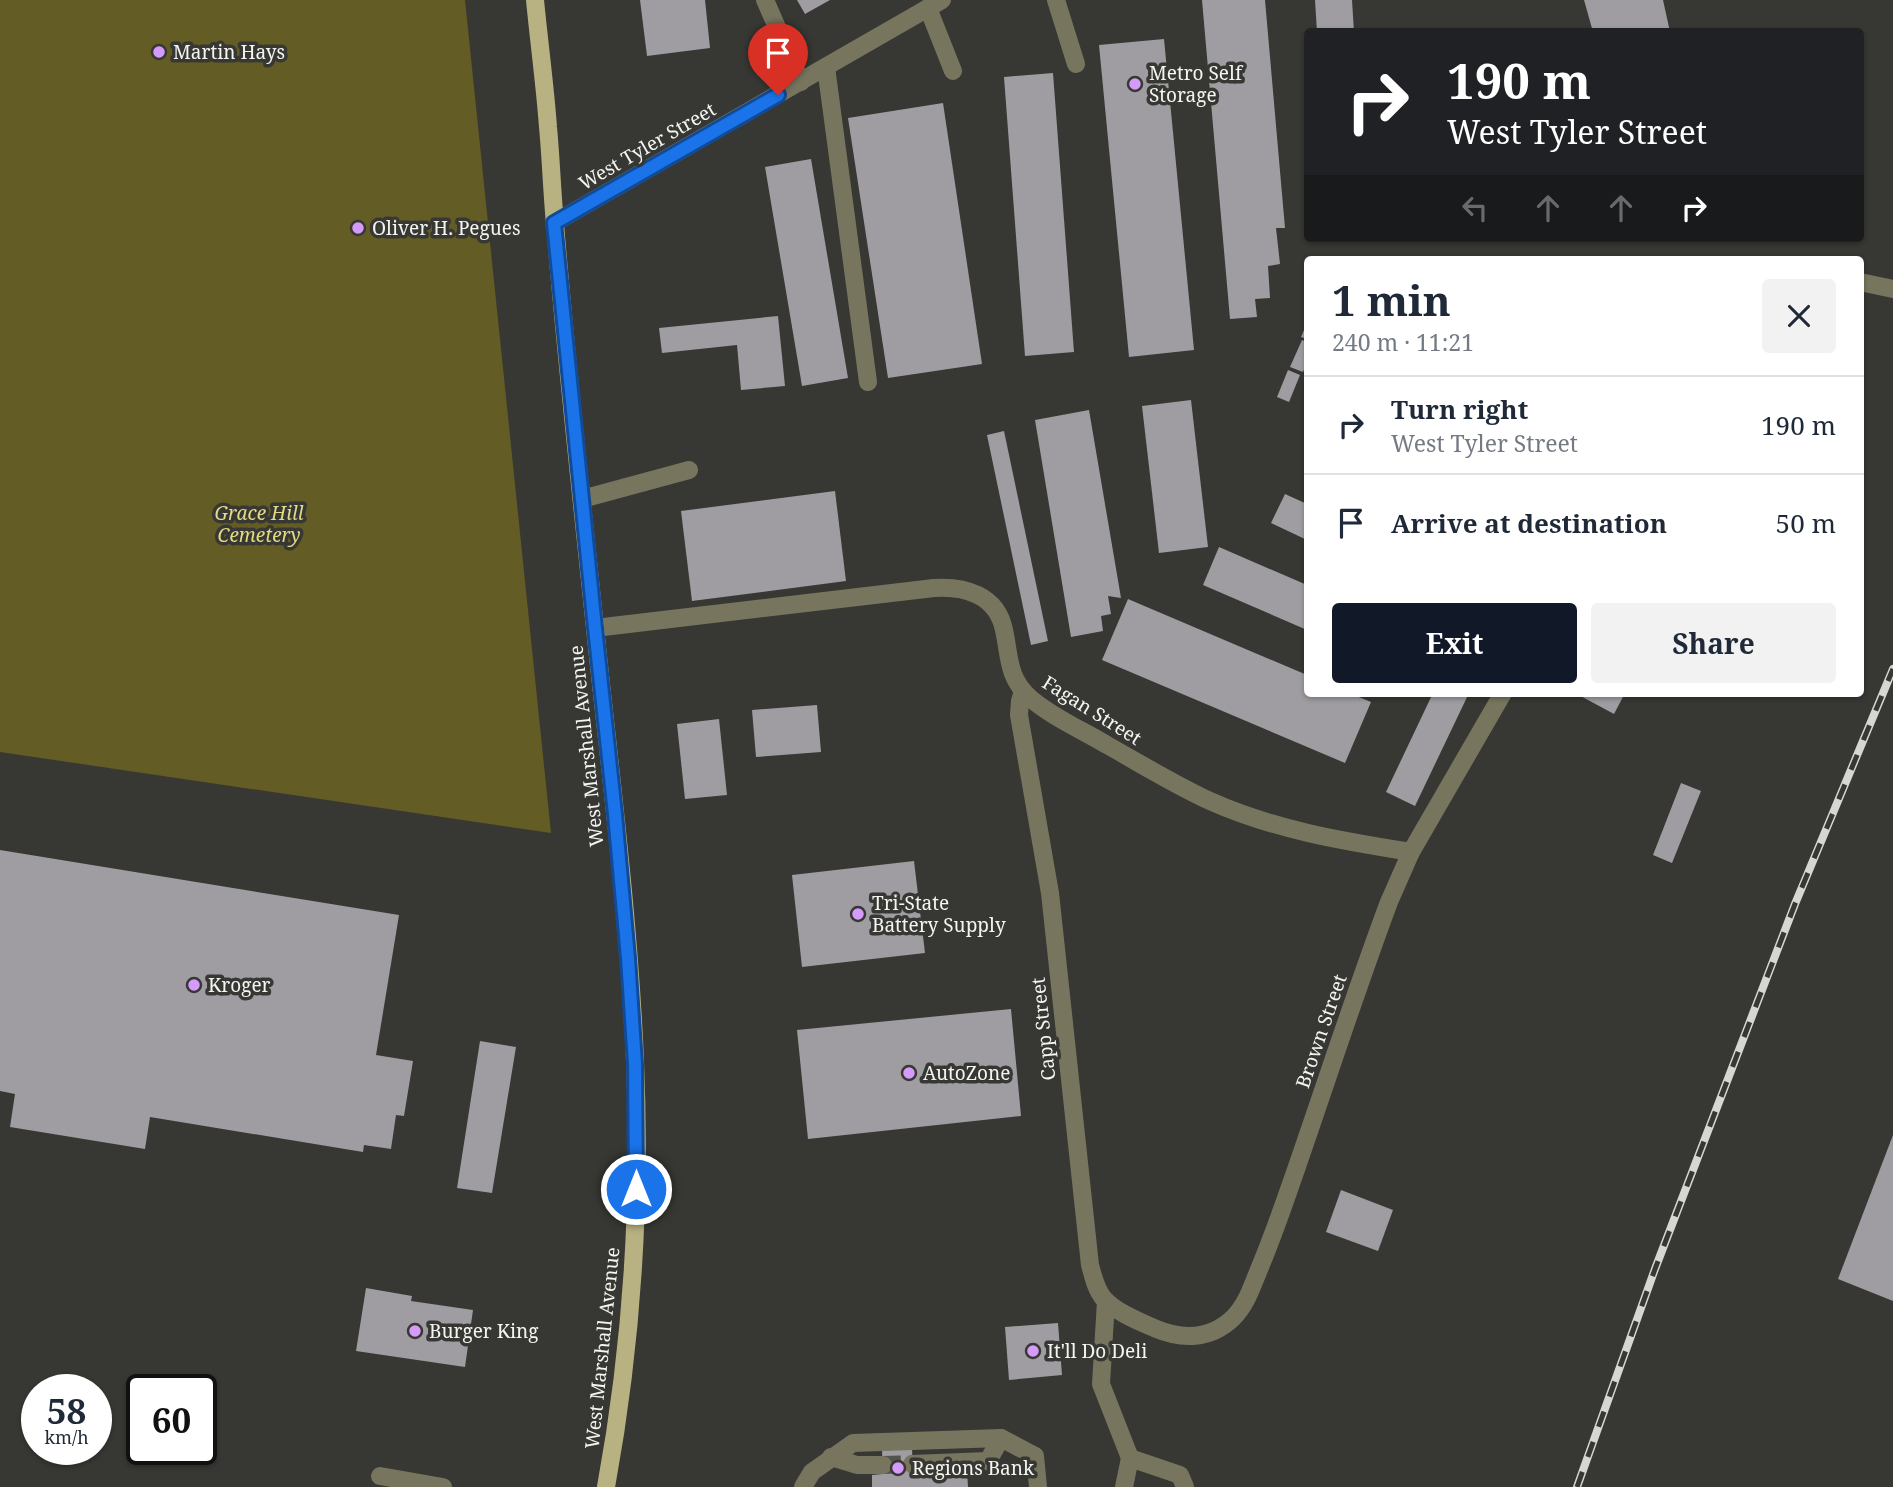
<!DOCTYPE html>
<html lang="en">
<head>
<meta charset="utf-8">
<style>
  body { margin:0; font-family:"Noto Serif",serif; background:#f2f2f3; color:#1f2937; height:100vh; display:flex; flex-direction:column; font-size:26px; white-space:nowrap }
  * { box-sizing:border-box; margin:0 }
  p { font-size:23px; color:#747a83 }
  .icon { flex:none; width:38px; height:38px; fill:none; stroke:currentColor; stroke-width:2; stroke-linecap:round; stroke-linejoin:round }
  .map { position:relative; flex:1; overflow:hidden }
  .panel { position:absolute; left:1304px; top:256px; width:560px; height:441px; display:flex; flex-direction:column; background:#fff; border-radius:7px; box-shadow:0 2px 5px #0004 }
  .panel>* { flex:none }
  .hud { position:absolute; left:1304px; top:28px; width:560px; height:214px; border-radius:7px; box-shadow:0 2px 5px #0004; background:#202124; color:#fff; overflow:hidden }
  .speed { position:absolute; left:21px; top:1374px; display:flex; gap:14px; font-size:35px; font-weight:700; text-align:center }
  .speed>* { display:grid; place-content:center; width:91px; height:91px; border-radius:50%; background:#fff; box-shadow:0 2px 5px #0004; line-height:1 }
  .speed small { font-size:18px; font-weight:400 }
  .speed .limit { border:4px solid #111; border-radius:10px; background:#fff; color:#111 }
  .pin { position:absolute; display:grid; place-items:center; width:60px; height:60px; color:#fff; margin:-72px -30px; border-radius:50% 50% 50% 0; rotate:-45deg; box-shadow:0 0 7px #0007 }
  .pin .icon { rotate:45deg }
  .me { position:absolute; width:77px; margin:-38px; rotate:0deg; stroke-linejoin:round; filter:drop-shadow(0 0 5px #0008) }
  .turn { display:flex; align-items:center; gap:24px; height:147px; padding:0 28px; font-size:32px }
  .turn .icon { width:91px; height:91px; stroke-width:2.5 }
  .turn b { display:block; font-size:49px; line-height:60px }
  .lanes { display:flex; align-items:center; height:66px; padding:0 28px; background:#0003; justify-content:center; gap:35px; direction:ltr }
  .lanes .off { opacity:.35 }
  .round { display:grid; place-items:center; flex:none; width:74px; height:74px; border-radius:7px; background:#f2f2f3 }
  .summary { display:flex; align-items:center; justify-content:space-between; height:119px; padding:0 28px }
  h1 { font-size:42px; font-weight:700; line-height:52px }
  .action { display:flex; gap:14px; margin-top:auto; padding:14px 28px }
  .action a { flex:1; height:80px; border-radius:7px; background:#111827; color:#fff; font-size:28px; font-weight:700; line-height:80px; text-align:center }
  .action a+a { background:#f2f2f3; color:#1f2937 }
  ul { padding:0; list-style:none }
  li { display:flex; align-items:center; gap:21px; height:98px; padding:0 28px; border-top:2px solid #e0e1e3 }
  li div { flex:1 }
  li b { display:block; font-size:26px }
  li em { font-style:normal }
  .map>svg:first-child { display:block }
  .green { fill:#635c25 }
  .building { fill:#9f9da1 }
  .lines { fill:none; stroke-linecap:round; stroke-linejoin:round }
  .minor-tunnel { stroke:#535350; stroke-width:18; stroke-dasharray:18 9; stroke-linecap:butt }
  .minor { stroke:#78755e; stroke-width:18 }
  .major { stroke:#b8b282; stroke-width:18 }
  .rail-casing { stroke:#d6d6d3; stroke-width:8 }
  .rail { stroke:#373733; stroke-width:5; stroke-dasharray:16; stroke-linecap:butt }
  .route-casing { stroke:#114b97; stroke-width:18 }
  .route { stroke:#1a73e8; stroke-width:12 }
  .poi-dot { fill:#d59bfb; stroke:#373733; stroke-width:2.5 }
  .labels { text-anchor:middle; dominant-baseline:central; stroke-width:7; stroke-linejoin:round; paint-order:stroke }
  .poi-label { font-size:19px; fill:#f4f4f1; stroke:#373733; text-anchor:start }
  .street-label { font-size:19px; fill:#f4f4f1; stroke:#373733 }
  .park-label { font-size:19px; font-style:italic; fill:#e3da85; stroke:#373733 }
</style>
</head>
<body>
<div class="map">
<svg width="1893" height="1487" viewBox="0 0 1893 1487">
  <rect width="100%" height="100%" fill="#373733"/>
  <!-- green -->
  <path class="green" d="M 0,0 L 465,0 L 551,833 L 0,752 Z"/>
  <!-- building -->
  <g class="building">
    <path d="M 640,0 L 705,0 L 710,48 L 647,56 Z"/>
    <path d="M 797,0 L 830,0 L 805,14 Z"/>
    <path d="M 1202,0 L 1265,0 L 1285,228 L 1276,228 L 1280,264 L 1268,266 L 1270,298 L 1255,299 L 1257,317 L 1230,319 Z"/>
    <path d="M 1315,0 L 1352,0 L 1354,32 L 1317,32 Z"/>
    <path d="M 1584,0 L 1663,0 L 1670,32 L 1593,32 Z"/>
    <path d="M 1164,39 L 1194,350 L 1129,357 L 1099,45 Z"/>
    <path d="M 1053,73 L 1074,352 L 1025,356 L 1004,77 Z"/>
    <path d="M 943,103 L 982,364 L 888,378 L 848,118 Z"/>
    <path d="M 811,159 L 848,378 L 802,386 L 765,167 Z"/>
    <path d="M 778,316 L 785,386 L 741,390 L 737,345 L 662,353 L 659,328 Z"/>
    <path d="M 1307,323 L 1307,339 L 1301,337 Z"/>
    <path d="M 1302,340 L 1307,342 L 1307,362 L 1303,372 L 1290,367 Z"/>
    <path d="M 1288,370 L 1300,375 L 1289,402 L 1277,397 Z"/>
    <path d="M 1191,400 L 1208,547 L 1159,553 L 1142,406 Z"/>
    <path d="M 1089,410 L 1121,598 L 1108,596 L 1111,614 L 1101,616 L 1103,631 L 1071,637 L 1035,420 Z"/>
    <path d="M 1004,431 L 1048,641 L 1031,645 L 987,435 Z"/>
    <path d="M 835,491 L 846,581 L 692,601 L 681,511 Z"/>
    <path d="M 1285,494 L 1307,504 L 1307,540 L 1271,523 Z"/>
    <path d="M 1219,547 L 1307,585 L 1307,630 L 1203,585 Z"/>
    <path d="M 1128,599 L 1307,675 L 1307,693 L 1349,693 L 1371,702 L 1345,763 L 1102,660 Z"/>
    <path d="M 1433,693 L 1469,693 L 1415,806 L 1386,792 Z"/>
    <path d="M 1575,693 L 1625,693 L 1614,714 Z"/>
    <path d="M 817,705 L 821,752 L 756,757 L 752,710 Z"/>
    <path d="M 719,719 L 727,795 L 685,799 L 677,724 Z"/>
    <path d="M 1681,783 L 1701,791 L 1672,863 L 1653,855 Z"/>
    <path d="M 0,850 L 399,915 L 376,1055 L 413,1061 L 404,1116 L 396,1115 L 391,1149 L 364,1145 L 363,1152 L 150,1117 L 145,1149 L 10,1127 L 15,1094 L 0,1091 Z"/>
    <path d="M 914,861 L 925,953 L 802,967 L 792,875 Z"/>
    <path d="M 1011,1009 L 1021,1116 L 808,1139 L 797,1030 Z"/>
    <path d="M 480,1041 L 516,1047 L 492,1193 L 457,1188 Z"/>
    <path d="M 1893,1135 L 1893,1301 L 1838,1279 Z"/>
    <path d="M 1341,1190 L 1393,1210 L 1378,1251 L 1326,1232 Z"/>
    <path d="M 366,1288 L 412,1296 L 411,1301 L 473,1310 L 465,1367 L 356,1351 Z"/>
    <path d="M 1058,1323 L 1062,1375 L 1009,1380 L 1005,1327 Z"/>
    <path d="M 912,1448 L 913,1472 L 967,1470 L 968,1487 L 872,1487 L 872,1475 L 883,1474 L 882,1450 Z"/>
  </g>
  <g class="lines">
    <!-- minor-tunnel -->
    <path class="minor-tunnel" d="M 883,1465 L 912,1464"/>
    <!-- minor -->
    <g class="minor">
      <path d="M 765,0 L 801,82"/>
      <path d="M 1056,0 L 1076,64"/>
      <path d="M 928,8 L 953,71"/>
      <path d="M 826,67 L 868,382"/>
      <path d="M 554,223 L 942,0"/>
      <path d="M 1860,282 L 1893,289"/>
      <path d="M 582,499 L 689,470"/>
      <path d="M 595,628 L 934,588 C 965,586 997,595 1004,630 C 1010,657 1007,677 1030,698 C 1052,717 1082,730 1107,745 C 1141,764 1175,785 1210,801 C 1275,830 1342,841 1411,852"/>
      <path d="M 1023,691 L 1020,701 L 1019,715 L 1050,893 L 1090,1265 C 1093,1276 1096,1290 1104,1299 C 1116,1312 1138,1321 1154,1328 C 1182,1340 1210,1340 1233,1318 C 1246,1305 1251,1289 1258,1272 C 1271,1241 1282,1210 1293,1178 C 1325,1086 1355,993 1389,902 L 1411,852 L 1503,693"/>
      <path d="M 1106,1301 L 1101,1384 L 1130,1458"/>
      <path d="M 831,1457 L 857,1465 L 883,1465"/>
      <path d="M 912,1464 L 988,1461 L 1001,1438"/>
      <path d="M 380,1476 L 443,1487"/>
      <path d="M 803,1487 L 812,1472 L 853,1443 L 1001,1438 L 1035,1456 L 1038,1487"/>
      <path d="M 1124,1487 L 1130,1458 L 1180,1475 L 1185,1487"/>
    </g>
    <!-- major -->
    <path class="major" d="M 535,0 C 539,42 545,85 548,127 C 551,159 552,192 555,224 C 566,359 581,493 595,628 C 610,772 629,916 635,1061 C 641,1204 632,1346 606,1487"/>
    <!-- rail casing -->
    <g class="rail-casing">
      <path id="rail" d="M 1577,1487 L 1655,1269 L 1795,904 L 1893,669"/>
    </g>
    <!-- rail -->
    <use href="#rail" class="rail"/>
  </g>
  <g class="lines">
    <!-- route casing -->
    <g class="route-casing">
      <path id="route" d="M 636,1189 L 635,1064 L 628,958 L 615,814 L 595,628 L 554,223 L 778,95"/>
    </g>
    <!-- route -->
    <use href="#route" class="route"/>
  </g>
  <!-- markers -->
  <g class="poi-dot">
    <circle cx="159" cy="52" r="7"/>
    <circle cx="1135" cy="84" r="7"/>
    <circle cx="358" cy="228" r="7"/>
    <circle cx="858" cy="914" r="7"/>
    <circle cx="194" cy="985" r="7"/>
    <circle cx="909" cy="1073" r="7"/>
    <circle cx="415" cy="1331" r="7"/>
    <circle cx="1033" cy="1351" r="7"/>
    <circle cx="898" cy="1468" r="7"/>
  </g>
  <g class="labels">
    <!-- poi labels -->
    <g class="poi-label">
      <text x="173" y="52">Martin Hays</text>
      <text x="1149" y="73">Metro Self<tspan x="1149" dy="22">Storage</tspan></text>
      <text x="372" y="228">Oliver H. Pegues</text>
      <text x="872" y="903">Tri-State<tspan x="872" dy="22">Battery Supply</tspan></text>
      <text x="208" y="985">Kroger</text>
      <text x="923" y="1073">AutoZone</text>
      <text x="429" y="1331">Burger King</text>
      <text x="1047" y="1351">It'll Do Deli</text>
      <text x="912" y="1468">Regions Bank</text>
    </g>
    <!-- street labels -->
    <g class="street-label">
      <text transform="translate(647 146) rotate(-30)">West Tyler Street</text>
      <text transform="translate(1092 710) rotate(32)">Fagan Street</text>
      <text transform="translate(586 746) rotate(-96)">West Marshall Avenue</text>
      <text transform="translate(1043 1029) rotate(-96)">Capp Street</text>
      <text transform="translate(1321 1031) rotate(-71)">Brown Street</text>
      <text transform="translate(602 1348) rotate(-84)">West Marshall Avenue</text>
    </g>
    <!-- park labels -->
    <g class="park-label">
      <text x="259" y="513">Grace Hill<tspan x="259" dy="22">Cemetery</tspan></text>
    </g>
  </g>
</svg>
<div class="speed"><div>58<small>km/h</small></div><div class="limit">60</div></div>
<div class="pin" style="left:778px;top:95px;background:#d93025"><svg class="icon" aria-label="arrive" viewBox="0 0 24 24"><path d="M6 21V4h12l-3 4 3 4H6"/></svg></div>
<svg class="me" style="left:636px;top:1189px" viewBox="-20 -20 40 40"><circle r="17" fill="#1a73e8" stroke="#fff" stroke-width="3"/><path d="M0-11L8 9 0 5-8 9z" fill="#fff"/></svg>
<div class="hud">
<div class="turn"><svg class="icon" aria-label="right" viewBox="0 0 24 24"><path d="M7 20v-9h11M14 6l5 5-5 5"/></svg><div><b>190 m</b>West Tyler Street</div></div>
<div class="lanes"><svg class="icon off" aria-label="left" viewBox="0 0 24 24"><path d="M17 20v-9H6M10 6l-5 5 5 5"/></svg><svg class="icon off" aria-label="ahead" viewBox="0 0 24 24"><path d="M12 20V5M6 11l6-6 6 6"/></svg><svg class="icon off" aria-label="ahead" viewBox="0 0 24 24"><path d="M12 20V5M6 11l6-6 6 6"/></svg><svg class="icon" aria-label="right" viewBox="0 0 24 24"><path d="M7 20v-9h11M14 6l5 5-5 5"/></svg></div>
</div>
<section class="panel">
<div class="summary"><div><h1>1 min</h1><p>240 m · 11:21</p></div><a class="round"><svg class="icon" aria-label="close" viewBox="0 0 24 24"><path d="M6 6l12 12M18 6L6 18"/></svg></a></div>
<ul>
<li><svg class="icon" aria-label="right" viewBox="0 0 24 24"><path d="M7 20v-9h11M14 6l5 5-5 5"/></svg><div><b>Turn right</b><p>West Tyler Street</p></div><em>190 m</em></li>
<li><svg class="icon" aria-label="arrive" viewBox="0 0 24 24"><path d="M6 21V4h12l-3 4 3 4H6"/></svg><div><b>Arrive at destination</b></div><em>50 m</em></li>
</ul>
<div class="action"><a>Exit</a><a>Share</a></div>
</section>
</div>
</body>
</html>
